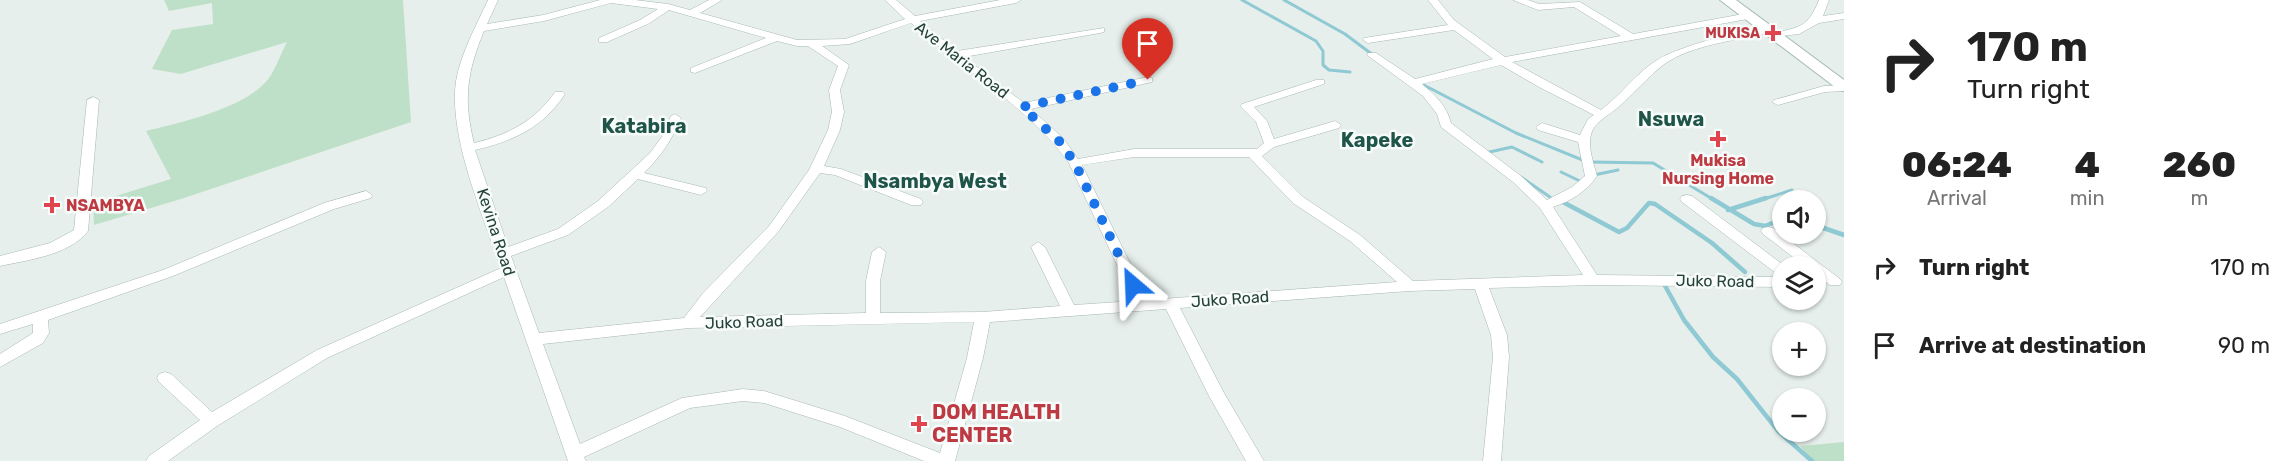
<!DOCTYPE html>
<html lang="en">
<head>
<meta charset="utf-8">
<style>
  body { margin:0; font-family:Rubik,sans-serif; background:#f2f2f2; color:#222; height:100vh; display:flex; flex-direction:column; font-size:22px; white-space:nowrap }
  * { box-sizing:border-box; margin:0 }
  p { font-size:20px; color:#767676 }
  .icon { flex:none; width:33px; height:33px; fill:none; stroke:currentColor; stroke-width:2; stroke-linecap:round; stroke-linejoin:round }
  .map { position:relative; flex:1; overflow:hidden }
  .drawer { display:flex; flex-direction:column; background:#fff; width:450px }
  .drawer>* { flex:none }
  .guide { background:#fff; color:#222; overflow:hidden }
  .buttons { position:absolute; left:1772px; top:190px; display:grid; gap:12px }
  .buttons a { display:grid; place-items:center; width:54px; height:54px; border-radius:50%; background:#fff; box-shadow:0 2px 4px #0004; font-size:30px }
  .pin { position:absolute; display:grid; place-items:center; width:51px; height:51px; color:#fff; margin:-62px -26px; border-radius:50% 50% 50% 0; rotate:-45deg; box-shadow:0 0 6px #0007 }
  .pin .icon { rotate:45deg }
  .me { position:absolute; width:66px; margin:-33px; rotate:334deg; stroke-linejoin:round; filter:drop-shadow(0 0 4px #0008) }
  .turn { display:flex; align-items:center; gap:21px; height:126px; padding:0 24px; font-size:27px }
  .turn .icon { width:78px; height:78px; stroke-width:2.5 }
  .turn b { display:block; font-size:42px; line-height:51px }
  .eta { display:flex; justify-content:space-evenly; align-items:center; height:102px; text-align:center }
  .eta b { font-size:36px; font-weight:800; line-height:42px }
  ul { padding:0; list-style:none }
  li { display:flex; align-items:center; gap:18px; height:78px; padding:0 24px }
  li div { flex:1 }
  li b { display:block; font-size:22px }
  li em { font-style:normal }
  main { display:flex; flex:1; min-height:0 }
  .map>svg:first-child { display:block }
  .green { fill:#bfe0c8 }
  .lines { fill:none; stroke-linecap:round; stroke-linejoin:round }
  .stream-far1 { stroke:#8ec9d4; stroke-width:3 }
  .stream { stroke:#8ec9d4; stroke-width:4.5 }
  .street-casing { stroke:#a8b8b2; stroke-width:1 }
  .secondary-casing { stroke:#a4bbb3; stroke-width:2 }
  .street { fill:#fff; fill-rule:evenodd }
  .secondary { fill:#fff; fill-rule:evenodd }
  .route { stroke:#1a73e8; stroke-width:10; stroke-dasharray:0 18 }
  .health-dot { fill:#e0444e; stroke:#f7fbf9; stroke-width:2 }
  .labels { text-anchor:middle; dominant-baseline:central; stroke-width:5; stroke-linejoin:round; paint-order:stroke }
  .far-health-label { font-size:14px; font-weight:bold; fill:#be3a42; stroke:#f7fbf9; text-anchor:end }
  .street-label { font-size:16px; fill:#24423a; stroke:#f7fbf9 }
  .health-label { font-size:16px; font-weight:bold; fill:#be3a42; stroke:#f7fbf9 }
  .quarter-label { font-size:20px; font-weight:bold; fill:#1f5548; stroke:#f7fbf9 }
  .near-health-label { font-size:20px; font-weight:bold; fill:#be3a42; stroke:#f7fbf9; text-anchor:start }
</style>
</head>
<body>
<main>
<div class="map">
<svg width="1844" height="461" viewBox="0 0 1844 461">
  <rect width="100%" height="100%" fill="#e6efeb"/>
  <!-- green -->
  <g class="green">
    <path d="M 164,0 L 403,0 L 411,122 L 181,199 L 94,225 L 93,203 L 171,179 L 146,131 C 180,123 252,107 271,75 C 277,65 281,53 287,42 L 181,74 L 152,69 L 172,30 L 213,24 L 212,3 L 169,11 Z"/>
    <path d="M 1844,442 L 1844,461 L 1812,461 L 1800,446 Z"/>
  </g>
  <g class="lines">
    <!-- stream-far1 -->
    <g class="stream-far1">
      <path d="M 1242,0 L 1316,41 L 1323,51 L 1323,65 L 1329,70 L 1350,72"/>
      <path d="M 1284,0 L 1345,34 L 1373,55"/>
      <path d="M 1418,82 L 1516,133 L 1585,161"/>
      <path d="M 1485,153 L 1512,147 L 1542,162"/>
      <path d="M 1590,162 L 1653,163 L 1714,200"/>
      <path d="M 1561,172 L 1582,182"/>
      <path d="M 1594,175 L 1618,170"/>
      <path d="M 1521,177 L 1550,197"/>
      <path d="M 1761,200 L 1792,190"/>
    </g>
    <!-- stream -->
    <g class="stream">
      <path d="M 1711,198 L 1754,224 L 1765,226 L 1782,219"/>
      <path d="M 1561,201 L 1619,232 L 1627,228 L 1649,203 L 1655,204 L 1712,243 L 1745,272"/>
      <path d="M 1728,210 L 1766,198"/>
      <path d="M 1815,225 L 1844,235"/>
      <path d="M 1664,284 L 1684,320 L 1713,357 L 1737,379 L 1779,432 L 1812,461"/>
    </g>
    <!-- street casing -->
    <g class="street-casing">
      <g id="street">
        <path d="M 488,0 L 498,0 L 487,24 L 543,15 L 600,0 L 635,0 L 668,4 L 690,10 L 709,0 L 722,0 L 700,13 L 797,40 L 845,39 L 905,19 L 885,0 L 896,0 L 915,16 L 1000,0 L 1021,0 L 1016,3 L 920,21 L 957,51 L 1104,28 L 1104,32 L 1100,33 L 964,57 L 1024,103 L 1148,77 L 1152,78 L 1152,82 L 1031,109 L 1063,138 L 1078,159 L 1134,149 L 1257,149 L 1264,143 L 1256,122 L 1240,106 L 1242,104 L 1316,80 L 1324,80 L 1324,84 L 1254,107 L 1267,121 L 1274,139 L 1335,121 L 1341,125 L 1339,128 L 1274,147 L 1262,156 L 1303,197 L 1360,235 L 1413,281 L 1583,275 L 1540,208 L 1513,182 L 1441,127 L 1437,114 L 1423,96 L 1367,55 L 1368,53 L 1376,53 L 1415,79 L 1493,59 L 1454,30 L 1368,43 L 1363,40 L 1364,38 L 1448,25 L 1428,0 L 1438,0 L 1454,20 L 1505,57 L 1621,36 L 1574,7 L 1538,10 L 1513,0 L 1528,0 L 1539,4 L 1580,2 L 1633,34 L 1749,13 L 1753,14 L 1753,18 L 1512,62 L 1601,110 C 1621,95 1636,73 1657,60 C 1675,48 1753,25 1774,28 L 1774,32 C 1739,40 1692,44 1663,65 C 1649,76 1636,91 1623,103 C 1615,111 1605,116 1598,123 C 1583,137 1593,160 1597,176 C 1586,192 1571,201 1553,207 L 1597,275 L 1782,277 L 1782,287 L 1593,285 L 1489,288 L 1507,335 L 1509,357 L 1501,461 L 1483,461 L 1493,357 L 1491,335 L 1475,289 L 1409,291 L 1180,308 L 1224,393 L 1264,461 L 1246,461 L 1209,396 L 1166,309 L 990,322 L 983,358 L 955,461 L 924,461 L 840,427 L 764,403 L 743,401 L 690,408 L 584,457 L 586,461 L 568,461 L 504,277 L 327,358 L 217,426 L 168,461 L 146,461 L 149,456 L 200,420 L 159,382 L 157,378 L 159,374 L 165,372 L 171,374 L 212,412 L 317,350 L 501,268 C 483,216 448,135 456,81 C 461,53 476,26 488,0 ZM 611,3 L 658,9 L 640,20 L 599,38 L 599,42 L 607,42 L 648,24 L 669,10 L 766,38 L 691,68 L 691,72 L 695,73 L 777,41 L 797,46 L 808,46 L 838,66 L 829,90 L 832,112 L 828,130 L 809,170 L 769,226 L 703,293 L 684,318 L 539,333 L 511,256 L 568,235 L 608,207 L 638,179 L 701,195 L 707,191 L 706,188 L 644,173 C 661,156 672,140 681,118 L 675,114 L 671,116 L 661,138 L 650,153 L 598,201 L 558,229 L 508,247 L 475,150 C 513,141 543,128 565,94 L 563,92 L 555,92 C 535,121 508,135 474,143 C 463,99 467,72 484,31 L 544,21 ZM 911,23 C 963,70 1028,106 1069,163 L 1134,301 L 1074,305 L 1045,247 L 1038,242 L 1031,247 L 1060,306 L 983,312 L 880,313 L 880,281 L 886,252 L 879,247 L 872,252 L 866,281 L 866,313 L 700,317 L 778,232 L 820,173 L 835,175 L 911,205 L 921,205 L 923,202 L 921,199 L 841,169 L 824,166 L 840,130 L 844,112 L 840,90 L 849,65 L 822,46 L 850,44 ZM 1501,65 L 1539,87 L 1594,115 L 1588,119 L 1580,135 L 1542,123 L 1536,127 L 1538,130 L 1578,142 L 1585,176 L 1572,187 L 1547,200 L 1521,176 L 1451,123 C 1447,106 1435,95 1422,84 ZM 1134,157 L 1249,157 L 1293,203 L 1350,241 L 1397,282 L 1148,300 L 1082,165 ZM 974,322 L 967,358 L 940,453 L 845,416 L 764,391 L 743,389 L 682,398 L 580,444 L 543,344 L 689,328 Z"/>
        <path d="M 1819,0 L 1829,0 L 1823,16 L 1844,13 L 1844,19 L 1819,23 L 1799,34 L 1773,37 L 1773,33 C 1801,27 1808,27 1819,0 Z"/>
        <path d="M 1844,85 L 1844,91 L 1825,92 L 1778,105 L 1772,102 L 1774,100 L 1824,86 Z"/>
        <path d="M 93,97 L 99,100 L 88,231 C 70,255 28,260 0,266 L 0,256 L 50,243 L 74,230 L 87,100 Z"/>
        <path d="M 366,191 L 372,195 L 371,198 L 334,209 L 173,276 L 48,320 L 49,333 L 43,343 L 0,367 L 0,354 L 33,333 L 33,324 L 0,334 L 0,324 L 163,270 L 324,203 Z"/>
        <path d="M 1687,195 L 1692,196 L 1786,267 L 1782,267 L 1782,276 L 1777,274 L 1682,202 L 1680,199 L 1682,196 Z"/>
        <path d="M 1768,227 L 1773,228 L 1840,279 L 1842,282 L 1840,285 L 1830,285 L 1815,274 L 1815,267 L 1806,267 L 1763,234 L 1761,231 L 1763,228 Z"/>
      </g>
    </g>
    <!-- secondary casing -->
    <g class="secondary-casing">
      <path id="secondary" d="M 1720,0 L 1736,0 L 1844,80 L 1844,91 L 1839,90 Z"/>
    </g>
    <!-- street -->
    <use href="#street" class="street"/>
    <!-- secondary -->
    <use href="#secondary" class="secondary"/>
  </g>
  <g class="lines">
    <!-- route -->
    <path class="route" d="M 1133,285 L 1075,163 L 1059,141 L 1022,107 L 1148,80"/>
  </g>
  <!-- markers -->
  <g class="health-dot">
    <path d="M1770 24h6v6h6v6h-6v6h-6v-6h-6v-6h6z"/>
    <path d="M1715 130h6v6h6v6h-6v6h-6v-6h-6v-6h6z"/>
    <path d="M49 196h6v6h6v6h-6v6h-6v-6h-6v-6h6z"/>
    <path d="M916 415h6v6h6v6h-6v6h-6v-6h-6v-6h6z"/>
  </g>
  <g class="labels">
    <!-- far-health labels -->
    <g class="far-health-label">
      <text x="1760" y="33">MUKISA</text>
    </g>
    <!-- street labels -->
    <g class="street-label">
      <text transform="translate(962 60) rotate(38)">Ave Maria Road</text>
      <text transform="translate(496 232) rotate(72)">Kevina Road</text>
      <text transform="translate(1715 281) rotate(1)">Juko Road</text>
      <text transform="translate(1230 299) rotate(-4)">Juko Road</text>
      <text transform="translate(744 322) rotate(-2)">Juko Road</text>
    </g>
    <!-- health labels -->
    <g class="health-label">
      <text x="1718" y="160">Mukisa<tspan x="1718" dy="18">Nursing Home</tspan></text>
      <text x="66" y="205" text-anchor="start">NSAMBYA</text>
    </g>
    <!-- quarter labels -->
    <g class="quarter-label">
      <text x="1671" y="119">Nsuwa</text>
      <text x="644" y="126">Katabira</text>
      <text x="1377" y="140">Kapeke</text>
      <text x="935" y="181">Nsambya West</text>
    </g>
    <!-- near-health labels -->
    <g class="near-health-label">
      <text x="932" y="412">DOM HEALTH<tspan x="932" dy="23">CENTER</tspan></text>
    </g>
  </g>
</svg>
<div class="buttons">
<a><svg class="icon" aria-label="sound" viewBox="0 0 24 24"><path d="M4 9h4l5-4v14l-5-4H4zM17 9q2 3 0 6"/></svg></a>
<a><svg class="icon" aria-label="layers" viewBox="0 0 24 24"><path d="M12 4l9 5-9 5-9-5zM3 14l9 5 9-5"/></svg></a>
<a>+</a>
<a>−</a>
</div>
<div class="pin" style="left:1148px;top:80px;background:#d93025"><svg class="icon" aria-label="arrive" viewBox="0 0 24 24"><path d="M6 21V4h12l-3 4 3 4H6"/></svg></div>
<svg class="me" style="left:1133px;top:285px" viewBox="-20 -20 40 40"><path d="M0-17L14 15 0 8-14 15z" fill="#1a73e8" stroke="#fff" stroke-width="4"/></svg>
</div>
<section class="drawer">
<div class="guide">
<div class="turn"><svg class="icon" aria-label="right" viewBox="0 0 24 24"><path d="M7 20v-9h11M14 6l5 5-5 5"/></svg><div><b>170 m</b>Turn right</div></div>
</div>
<div class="eta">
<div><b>06:24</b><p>Arrival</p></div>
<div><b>4</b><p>min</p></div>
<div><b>260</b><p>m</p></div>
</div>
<ul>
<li><svg class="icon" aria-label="right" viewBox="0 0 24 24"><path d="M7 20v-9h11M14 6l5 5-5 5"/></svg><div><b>Turn right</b></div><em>170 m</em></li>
<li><svg class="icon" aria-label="arrive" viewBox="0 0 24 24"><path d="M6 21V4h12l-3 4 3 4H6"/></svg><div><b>Arrive at destination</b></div><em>90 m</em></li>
</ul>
</section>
</main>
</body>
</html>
